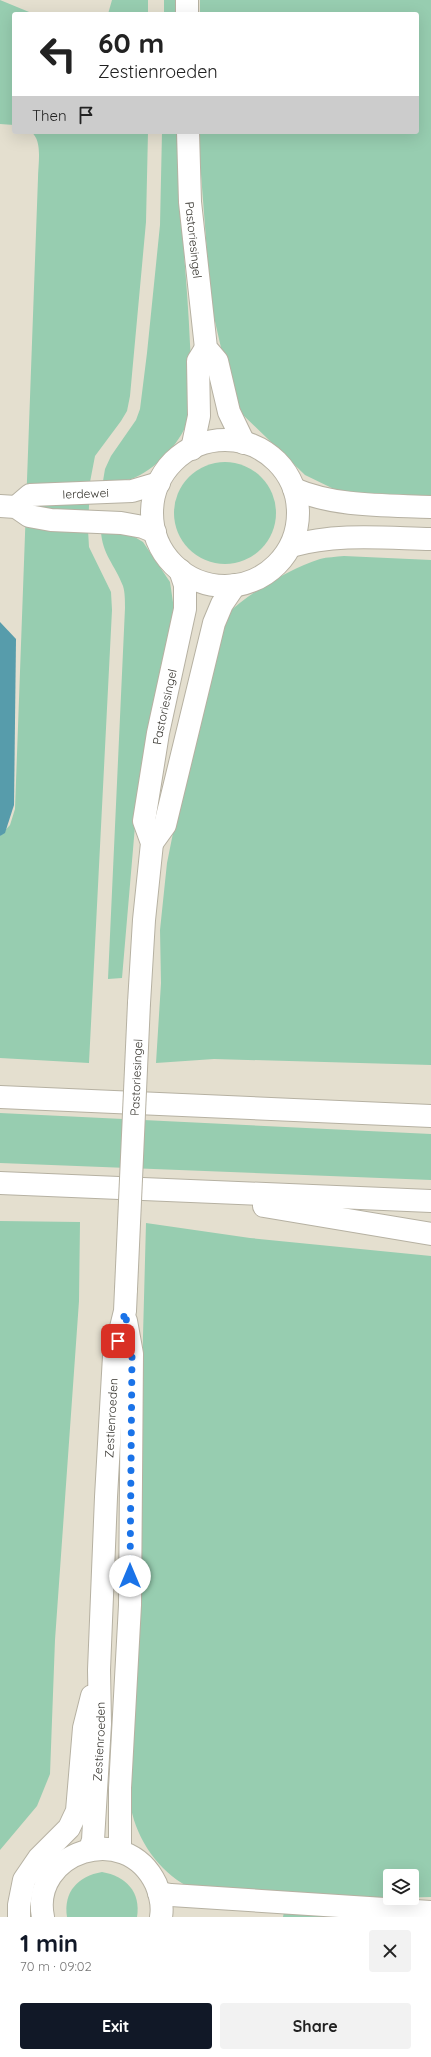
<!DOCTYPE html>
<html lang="en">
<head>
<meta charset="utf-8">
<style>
  body { margin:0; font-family:Quicksand,sans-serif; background:#f2f2f2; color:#222; height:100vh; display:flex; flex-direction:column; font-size:15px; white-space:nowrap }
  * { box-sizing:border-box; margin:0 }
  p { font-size:13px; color:#767676 }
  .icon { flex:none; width:22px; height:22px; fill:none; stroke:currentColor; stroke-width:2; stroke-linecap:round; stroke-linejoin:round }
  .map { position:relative; height:1917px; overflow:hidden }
  .side { display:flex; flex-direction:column; background:#fff; flex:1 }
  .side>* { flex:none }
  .guide { position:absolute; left:12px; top:12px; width:407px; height:122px; border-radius:4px; box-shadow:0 4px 16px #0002; background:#fff; color:#222; overflow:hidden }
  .fabs { position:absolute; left:383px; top:1869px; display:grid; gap:8px }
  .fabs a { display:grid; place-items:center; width:36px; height:36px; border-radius:4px; background:#fff; box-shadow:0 4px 16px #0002; font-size:20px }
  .pin { position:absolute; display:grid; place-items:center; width:34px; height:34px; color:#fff; margin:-17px; border-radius:8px; box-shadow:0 2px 6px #0006 }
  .me { position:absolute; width:44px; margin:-22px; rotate:0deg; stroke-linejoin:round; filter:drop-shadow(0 0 3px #0008) }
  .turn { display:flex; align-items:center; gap:14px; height:84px; padding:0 20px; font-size:18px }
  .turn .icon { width:52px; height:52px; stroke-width:2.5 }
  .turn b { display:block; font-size:28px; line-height:34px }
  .then { display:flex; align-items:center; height:38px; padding:0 20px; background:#0003; gap:8px; font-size:15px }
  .round { display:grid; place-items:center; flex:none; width:42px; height:42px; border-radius:4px; background:#f2f2f2 }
  .summary { display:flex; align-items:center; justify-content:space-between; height:68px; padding:0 20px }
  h1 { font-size:24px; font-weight:800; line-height:30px; color:#111827 }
  .action { display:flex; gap:8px; margin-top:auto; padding:8px 20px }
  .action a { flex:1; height:46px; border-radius:4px; background:#111827; color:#fff; font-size:16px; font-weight:800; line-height:46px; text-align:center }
  .action a+a { background:#f2f2f2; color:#222 }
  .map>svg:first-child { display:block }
  .green { fill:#97cdb0 }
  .water { fill:#579cab }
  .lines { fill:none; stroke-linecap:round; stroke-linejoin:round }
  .street-casing { stroke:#b6b1a2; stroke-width:24 }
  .secondary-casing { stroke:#b6b1a2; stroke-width:24 }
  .highway-casing { stroke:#b6b1a2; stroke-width:24 }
  .street { stroke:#fff; stroke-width:22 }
  .secondary { stroke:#fff; stroke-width:22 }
  .highway { stroke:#fff; stroke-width:22 }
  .secondary-bridge-casing { stroke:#b6b1a2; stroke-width:24; stroke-linecap:butt }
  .secondary-bridge { stroke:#fff; stroke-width:22 }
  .route { stroke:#1a73e8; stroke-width:7; stroke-dasharray:0 12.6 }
  .labels { text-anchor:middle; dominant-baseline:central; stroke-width:4; stroke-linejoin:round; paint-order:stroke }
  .street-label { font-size:12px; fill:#36342e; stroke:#f1ecdc }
</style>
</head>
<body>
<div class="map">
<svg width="431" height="1917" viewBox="0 0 431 1917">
  <rect width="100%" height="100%" fill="#e4dfcf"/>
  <!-- green -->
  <g class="green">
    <path d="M 0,0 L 34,14 L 14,14 L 14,125 L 0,124 Z"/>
    <path d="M 112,0 L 148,0 L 148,14 L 108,14 Z"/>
    <rect x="164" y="0" width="14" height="14"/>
    <path d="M 200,0 L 431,0 L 431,496 L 340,492 L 305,475 L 242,414 L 227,374 L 211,304 L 199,148 L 199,132 L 417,132 L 417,14 L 200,14 Z"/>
    <path d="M 31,132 L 148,132 L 146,222 L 130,396 L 127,411 L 121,421 L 95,456 L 90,482 L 88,530 L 89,547 L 111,592 L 112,610 L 89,1063 L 0,1058 L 0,836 L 10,825 L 15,809 L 38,178 C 38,165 43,140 31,132 Z"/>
    <path d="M 162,132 L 178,132 C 178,203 187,273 190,344 C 191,367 195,394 189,417 C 183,440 158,467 136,477 C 126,482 114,481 103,481 L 105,469 L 111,456 L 136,420 L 140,409 L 147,353 L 160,225 Z"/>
    <circle cx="225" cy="513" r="51"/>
    <path d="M 101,531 L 128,533 L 143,542 L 170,582 L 175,616 L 135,826 L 122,978 L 108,979 L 125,608 C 125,601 125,592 123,586 C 115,565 102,554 101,531 Z"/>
    <path d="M 344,556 L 431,560 L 431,1065 L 214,1059 L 156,1063 L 161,983 L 160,930 L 167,863 L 182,788 L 226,615 C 249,593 289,569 320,559 C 327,557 336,557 344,556 Z"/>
    <path d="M 0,1113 L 431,1134 L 431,1180 L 0,1163 Z"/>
    <path d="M 0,1221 L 80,1222 L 79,1301 L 55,1640 L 50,1774 L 37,1806 L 0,1850 Z"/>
    <path d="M 146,1223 L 250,1238 L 431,1256 L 431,1897 L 390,1898 L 412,1898 L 412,1876 L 390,1876 L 390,1898 L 187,1886 C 159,1871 137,1840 131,1808 C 128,1790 131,1768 132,1749 Z"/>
    <path d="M 102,1872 C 126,1876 141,1892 137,1917 L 67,1917 C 63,1892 78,1876 102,1872 Z"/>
    <path d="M 284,1912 L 364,1917 L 283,1917 Z"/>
  </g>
  <!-- water -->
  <path class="water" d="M 0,622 L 16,639 L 14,805 L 5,833 L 0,836 Z"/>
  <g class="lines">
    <!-- street casing -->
    <g class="street-casing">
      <g id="street">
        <path d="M 0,506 L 16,507 L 29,516 L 51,520 L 121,523 L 143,527 L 155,532"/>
        <path id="s1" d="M 16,507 L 30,495 L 132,491 L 159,483"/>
      </g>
    </g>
    <!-- secondary casing -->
    <g class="secondary-casing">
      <g id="secondary">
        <path d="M 187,14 L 187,0"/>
        <path id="s2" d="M 188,132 L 190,202 L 206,348 L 217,361 L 229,412 L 244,443"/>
        <circle cx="225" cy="513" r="73"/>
        <path d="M 192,449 L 199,416 L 198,361 L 206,348"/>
        <path d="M 152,843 L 165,825 L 214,623 L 222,604 L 235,585"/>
        <path id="s3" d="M 139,1003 L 144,920 L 152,843 L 144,821 L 158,733 L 185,609 L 185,585 L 180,570"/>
        <path id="s4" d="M 90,1849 L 93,1840 L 100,1724 L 99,1670 L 106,1497 L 114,1356 L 125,1311 L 126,1289"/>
        <path d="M 120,1851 L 120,1788 L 130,1605 L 132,1354 L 126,1321"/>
        <path d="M 19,1917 L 19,1905 L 24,1880 L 39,1858 L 69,1828 L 77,1811 L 84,1728 L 92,1696"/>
        <path d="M 43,1917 C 30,1853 125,1819 156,1884 C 160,1894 163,1906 161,1917"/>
      </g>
    </g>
    <!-- highway casing -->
    <g class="highway-casing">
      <g id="highway">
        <path d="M 294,489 C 336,507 386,505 431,507"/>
        <path d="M 291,546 C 336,533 384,538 431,539"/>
        <path d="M 0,1097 L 431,1116"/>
        <path d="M 0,1183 L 431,1201"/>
        <path d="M 264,1206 L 431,1234"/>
        <path d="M 159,1893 L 171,1895 L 431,1912"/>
      </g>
    </g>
    <!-- street -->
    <use href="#street" class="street"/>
    <!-- secondary -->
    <use href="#secondary" class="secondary"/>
    <!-- highway -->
    <use href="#highway" class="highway"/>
    <!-- secondary-bridge casing -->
    <g class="secondary-bridge-casing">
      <g id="secondary-bridge">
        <path id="s5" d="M 126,1289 L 139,1003"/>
      </g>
    </g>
    <!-- secondary-bridge -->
    <use href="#secondary-bridge" class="secondary-bridge"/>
  </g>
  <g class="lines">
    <!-- route -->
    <path class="route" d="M 118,1341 L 125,1312 L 132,1354 L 130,1576"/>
  </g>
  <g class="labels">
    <!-- street labels -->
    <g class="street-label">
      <text stroke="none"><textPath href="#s2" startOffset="108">Pastoriesingel</textPath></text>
      <text stroke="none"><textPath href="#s1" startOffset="74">Ierdewei</textPath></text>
      <text stroke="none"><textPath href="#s3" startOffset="300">Pastoriesingel</textPath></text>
      <text stroke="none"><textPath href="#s5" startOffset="212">Pastoriesingel</textPath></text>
      <text stroke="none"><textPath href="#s4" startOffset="432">Zestienroeden</textPath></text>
      <text stroke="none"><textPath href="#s4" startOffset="108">Zestienroeden</textPath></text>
    </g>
  </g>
</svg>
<div class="fabs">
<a><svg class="icon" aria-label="layers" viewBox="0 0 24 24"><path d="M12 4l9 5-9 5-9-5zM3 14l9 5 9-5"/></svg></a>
</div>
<div class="pin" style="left:118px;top:1341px;background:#d93025"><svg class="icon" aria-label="arrive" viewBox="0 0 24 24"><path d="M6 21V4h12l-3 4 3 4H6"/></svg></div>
<svg class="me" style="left:130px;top:1576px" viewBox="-20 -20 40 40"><circle r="19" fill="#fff"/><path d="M0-13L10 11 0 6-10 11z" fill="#1a73e8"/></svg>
<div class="guide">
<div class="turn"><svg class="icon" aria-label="left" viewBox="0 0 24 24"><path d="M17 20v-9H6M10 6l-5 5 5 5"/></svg><div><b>60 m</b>Zestienroeden</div></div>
<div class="then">Then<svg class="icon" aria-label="arrive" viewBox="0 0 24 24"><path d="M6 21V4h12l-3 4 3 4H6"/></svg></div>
</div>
</div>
<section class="side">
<div class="summary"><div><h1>1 min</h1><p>70 m · 09:02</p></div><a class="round"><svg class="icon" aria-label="close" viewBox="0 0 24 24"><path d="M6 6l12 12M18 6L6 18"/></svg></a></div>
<div class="action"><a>Exit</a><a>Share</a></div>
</section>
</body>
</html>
